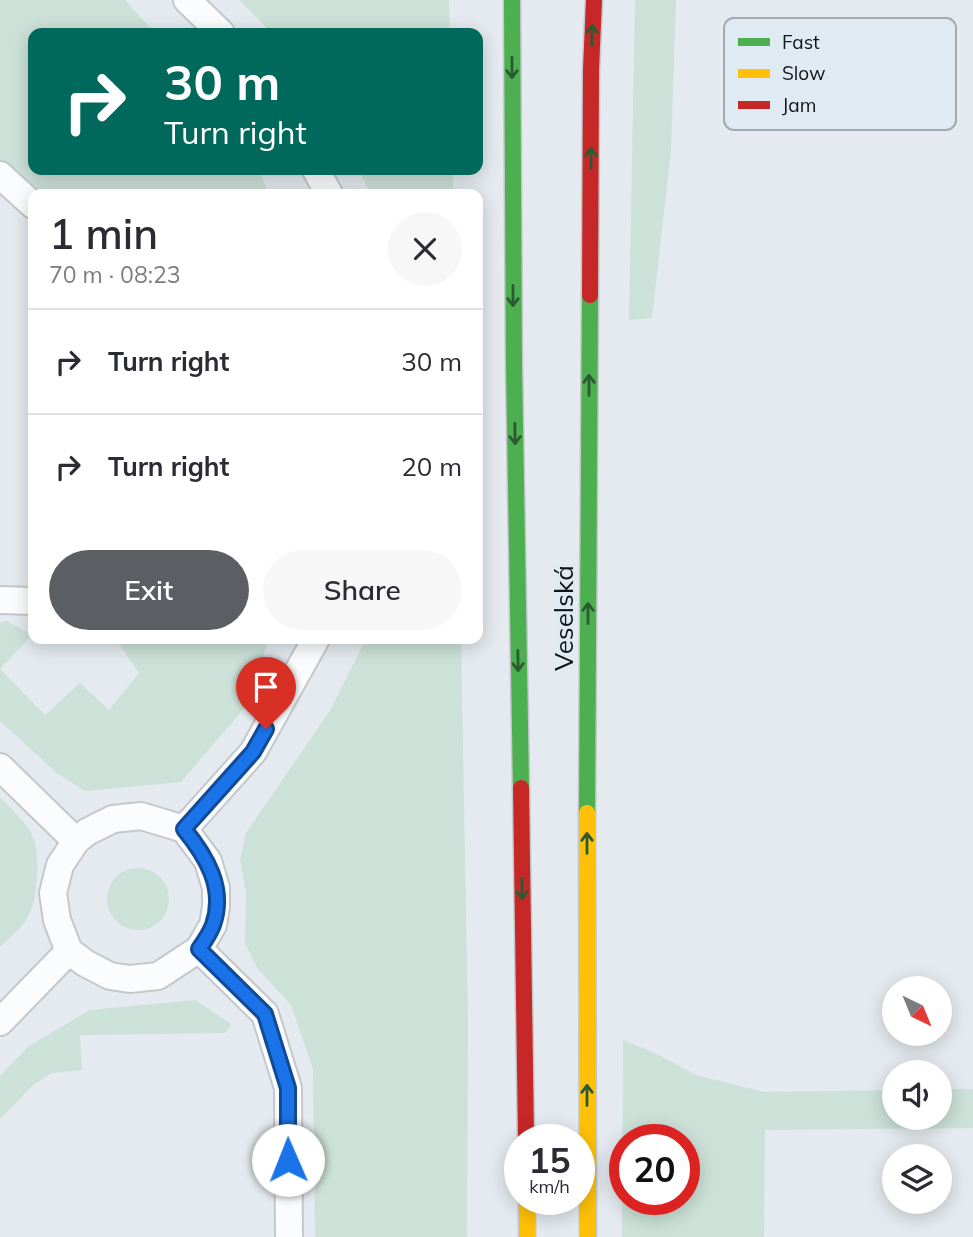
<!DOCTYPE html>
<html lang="en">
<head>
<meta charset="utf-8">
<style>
  body { margin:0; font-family:Mulish,sans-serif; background:#f7f7f7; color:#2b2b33; height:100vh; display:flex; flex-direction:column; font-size:26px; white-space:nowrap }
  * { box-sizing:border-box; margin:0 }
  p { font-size:23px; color:#7c7c81 }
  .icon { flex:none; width:38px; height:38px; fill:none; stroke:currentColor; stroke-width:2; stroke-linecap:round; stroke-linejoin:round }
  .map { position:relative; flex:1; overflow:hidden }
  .panel { position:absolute; left:28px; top:189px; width:455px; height:455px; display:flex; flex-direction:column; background:#fff; border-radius:14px; box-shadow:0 4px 18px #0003 }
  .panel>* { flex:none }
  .guide { position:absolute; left:28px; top:28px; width:455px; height:147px; border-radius:14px; box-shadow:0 4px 18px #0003; background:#00695c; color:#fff; overflow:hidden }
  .needle { width:46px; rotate:137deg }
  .tools { position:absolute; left:882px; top:976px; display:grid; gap:14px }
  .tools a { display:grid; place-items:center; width:70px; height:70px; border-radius:50%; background:#fff; box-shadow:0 4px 18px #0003; font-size:35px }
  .speed { position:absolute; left:504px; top:1124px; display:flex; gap:14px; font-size:35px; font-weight:700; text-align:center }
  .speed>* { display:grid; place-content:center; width:91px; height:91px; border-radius:50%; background:#fff; box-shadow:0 4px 18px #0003; line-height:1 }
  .speed small { font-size:18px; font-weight:400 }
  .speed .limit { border:10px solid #d22; background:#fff; color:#111 }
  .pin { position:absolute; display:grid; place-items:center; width:60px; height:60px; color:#fff; margin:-72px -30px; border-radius:50% 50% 50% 0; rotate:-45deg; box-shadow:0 0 7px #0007 }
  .pin .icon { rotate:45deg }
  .me { position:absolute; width:77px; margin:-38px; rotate:359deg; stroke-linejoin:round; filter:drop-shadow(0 0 5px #0008) }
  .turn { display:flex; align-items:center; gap:24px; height:147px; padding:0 21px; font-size:32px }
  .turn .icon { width:91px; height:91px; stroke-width:2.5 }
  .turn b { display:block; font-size:49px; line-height:60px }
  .round { display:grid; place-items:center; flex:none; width:74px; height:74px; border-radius:37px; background:#f7f7f7 }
  .headline { display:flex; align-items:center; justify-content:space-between; height:119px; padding:0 21px }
  h1 { font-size:42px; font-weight:600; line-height:52px }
  .action { display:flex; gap:14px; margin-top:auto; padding:14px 21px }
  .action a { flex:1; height:80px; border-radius:42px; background:#5b5f63; color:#fff; font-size:28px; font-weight:600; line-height:80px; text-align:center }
  .action a+a { background:#f7f7f7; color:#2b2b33 }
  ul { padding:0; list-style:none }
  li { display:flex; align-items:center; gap:21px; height:105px; padding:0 21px; border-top:2px solid #e1e1e2 }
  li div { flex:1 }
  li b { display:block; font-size:26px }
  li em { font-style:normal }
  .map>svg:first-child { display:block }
  .green { fill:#cce1d8; fill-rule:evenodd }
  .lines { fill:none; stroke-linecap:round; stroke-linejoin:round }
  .lane-casing { stroke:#c4c8cb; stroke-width:30 }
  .fast-casing { stroke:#c4c8cb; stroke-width:19 }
  .slow-casing { stroke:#c4c8cb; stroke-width:19 }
  .jam-casing { stroke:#c4c8cb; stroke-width:19 }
  .lane { stroke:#fbfcfd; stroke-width:26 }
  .fast { stroke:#4caf50; stroke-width:16 }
  .slow { stroke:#ffc107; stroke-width:16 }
  .jam { stroke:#c62828; stroke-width:16 }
  .oneway { stroke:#2c5a31 }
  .route-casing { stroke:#114b97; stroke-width:18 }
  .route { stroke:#1a73e8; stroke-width:12 }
  .labels { text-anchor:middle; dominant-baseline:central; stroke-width:6; stroke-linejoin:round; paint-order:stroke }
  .street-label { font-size:26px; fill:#111417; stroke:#e0eaf3 }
  .key { fill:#e0eaf3; stroke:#a2aab1; stroke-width:2 }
  .key-label { font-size:19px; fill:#111417 }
</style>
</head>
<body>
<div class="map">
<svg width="973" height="1237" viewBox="0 0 973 1237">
  <rect width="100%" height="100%" fill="#e4eaef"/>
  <!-- green -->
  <g class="green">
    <path d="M 0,0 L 125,0 L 155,33 L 33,33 L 33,170 L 259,170 L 269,194 L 40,194 L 12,168 L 0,160 Z"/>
    <path d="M 239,0 L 449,0 L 450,33 L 272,33 Z"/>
    <path d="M 635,0 L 676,0 L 671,150 L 652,318 L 629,320 Z"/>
    <path d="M 359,170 L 453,170 L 453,194 L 370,194 Z"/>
    <path d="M 7,621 L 32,635 L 0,669 L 45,715 L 80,683 L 109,710 L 139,673 L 117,641 L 119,639 L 269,639 L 246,706 L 181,782 L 85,791 L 58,774 L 0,721 L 0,622 Z"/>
    <path d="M 366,639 L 461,639 L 468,1020 L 467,1237 L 315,1237 L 313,1069 L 291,1005 L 258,969 L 245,943 L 246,893 L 240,860 L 246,833 L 331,709 Z"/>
    <path d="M 0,797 C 11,809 24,820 32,835 C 41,852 38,897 29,915 C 23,927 9,938 0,947 Z"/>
    <circle cx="138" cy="899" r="31"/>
    <path d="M 195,1000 L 231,1024 L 226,1033 L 80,1035 L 82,1070 L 52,1073 L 32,1086 L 0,1119 L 0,1076 L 29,1046 L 90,1010 Z"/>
    <path d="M 623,1040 L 653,1052 L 696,1075 L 764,1092 L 894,1090 L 894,1118 L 940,1118 L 940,1089 L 973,1089 L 973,1128 L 765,1130 L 764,1237 L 622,1237 ZM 625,1139 L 684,1139 L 684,1199 L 625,1199 Z"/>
  </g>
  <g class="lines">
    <!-- lane casing -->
    <g class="lane-casing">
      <g id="lane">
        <path d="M 187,0 L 221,33"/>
        <path d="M 316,170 L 329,194"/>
        <path d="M 0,175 L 33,205"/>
        <path d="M 0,600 L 33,601"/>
        <path d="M 0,767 L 76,841"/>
        <path d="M 141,816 L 184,829 L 208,861 L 216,888 L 216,907 L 213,925 L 199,949 L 158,976 L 130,979 L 110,976 L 85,963 L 69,951 L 57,920 L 53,893 L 60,865 L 76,841 L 87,832 L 113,819 Z"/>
        <path d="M 184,829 L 253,752 L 316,639"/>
        <path d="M 199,949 L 265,1014 L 288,1088 L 289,1237"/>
        <path d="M 0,1022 L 69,951"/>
      </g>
    </g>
    <!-- fast casing -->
    <g class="fast-casing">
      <g id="fast">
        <path d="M 512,0 L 514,365 L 521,788"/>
        <path d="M 587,813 L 590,295"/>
      </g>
    </g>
    <!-- slow casing -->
    <g class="slow-casing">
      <g id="slow">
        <path d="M 587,813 L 588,1237"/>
        <path d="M 527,1199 L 527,1237"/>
      </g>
    </g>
    <!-- jam casing -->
    <g class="jam-casing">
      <g id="jam">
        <path d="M 590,295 L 591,70 L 594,0"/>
        <path d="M 521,788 L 526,1139"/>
      </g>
    </g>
    <!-- lane -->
    <use href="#lane" class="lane"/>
    <!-- fast -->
    <use href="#fast" class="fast"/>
    <!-- slow -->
    <use href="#slow" class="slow"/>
    <!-- jam -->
    <use href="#jam" class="jam"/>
  </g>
  <!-- one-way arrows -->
  <defs><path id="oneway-shaft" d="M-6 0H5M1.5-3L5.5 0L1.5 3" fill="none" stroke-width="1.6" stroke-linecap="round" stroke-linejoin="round" transform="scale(1.75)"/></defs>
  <g class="oneway">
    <use href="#oneway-shaft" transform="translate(592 35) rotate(-88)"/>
    <use href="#oneway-shaft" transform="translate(512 68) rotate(90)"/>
    <use href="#oneway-shaft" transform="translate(591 158) rotate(-90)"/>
    <use href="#oneway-shaft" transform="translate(513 296) rotate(90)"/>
    <use href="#oneway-shaft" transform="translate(589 385) rotate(-90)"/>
    <use href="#oneway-shaft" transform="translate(515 434) rotate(89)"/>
    <use href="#oneway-shaft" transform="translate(588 613) rotate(-90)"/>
    <use href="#oneway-shaft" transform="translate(518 661) rotate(89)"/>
    <use href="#oneway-shaft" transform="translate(587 843) rotate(-90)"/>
    <use href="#oneway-shaft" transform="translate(522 889) rotate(89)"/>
    <use href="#oneway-shaft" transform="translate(587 1095) rotate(-90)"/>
  </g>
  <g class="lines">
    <!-- route casing -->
    <g class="route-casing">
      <path id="route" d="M 266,729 L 253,752 L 184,829 C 206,856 226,888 213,925 C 210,933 204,942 199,949 L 265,1014 L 288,1088 L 288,1160"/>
    </g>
    <!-- route -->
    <use href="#route" class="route"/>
  </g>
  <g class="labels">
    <!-- street labels -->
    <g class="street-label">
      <text transform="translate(563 618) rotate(-90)">Veselská</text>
    </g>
  </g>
  <!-- legend -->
  <rect x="724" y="18" width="232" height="112" rx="10" class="key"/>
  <rect x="738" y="38" width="32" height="8" fill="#4caf50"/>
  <rect x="738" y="69" width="32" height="9" fill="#ffc107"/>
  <rect x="738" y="101" width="32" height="8" fill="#c62828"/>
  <g class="key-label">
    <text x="782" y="49">Fast</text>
    <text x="782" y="80">Slow</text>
    <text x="782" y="112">Jam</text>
  </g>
</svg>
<div class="tools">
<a><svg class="needle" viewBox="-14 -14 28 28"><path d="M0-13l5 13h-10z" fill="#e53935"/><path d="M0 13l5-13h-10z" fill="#7c7c81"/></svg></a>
<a><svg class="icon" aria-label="sound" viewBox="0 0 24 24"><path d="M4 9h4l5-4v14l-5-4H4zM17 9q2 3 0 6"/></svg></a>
<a><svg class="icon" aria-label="layers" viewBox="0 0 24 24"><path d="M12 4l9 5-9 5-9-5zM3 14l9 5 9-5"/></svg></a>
</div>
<div class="speed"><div>15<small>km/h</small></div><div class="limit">20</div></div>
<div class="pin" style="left:266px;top:729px;background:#d93025"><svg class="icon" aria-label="arrive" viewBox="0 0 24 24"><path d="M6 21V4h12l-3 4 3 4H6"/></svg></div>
<svg class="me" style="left:288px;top:1160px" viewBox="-20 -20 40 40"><circle r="19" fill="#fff"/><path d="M0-13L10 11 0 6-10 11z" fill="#1a73e8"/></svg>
<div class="guide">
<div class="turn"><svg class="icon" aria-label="right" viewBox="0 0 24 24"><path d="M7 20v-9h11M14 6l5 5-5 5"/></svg><div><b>30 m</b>Turn right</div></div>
</div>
<section class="panel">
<div class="headline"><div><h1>1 min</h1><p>70 m · 08:23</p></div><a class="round"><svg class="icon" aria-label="close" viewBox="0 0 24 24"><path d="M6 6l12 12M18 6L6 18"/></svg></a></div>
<ul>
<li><svg class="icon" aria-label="right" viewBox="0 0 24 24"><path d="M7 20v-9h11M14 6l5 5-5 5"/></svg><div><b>Turn right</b></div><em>30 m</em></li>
<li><svg class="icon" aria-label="right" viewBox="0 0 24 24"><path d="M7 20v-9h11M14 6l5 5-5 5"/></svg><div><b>Turn right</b></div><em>20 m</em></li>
</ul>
<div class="action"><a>Exit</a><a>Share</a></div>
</section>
</div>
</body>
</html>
